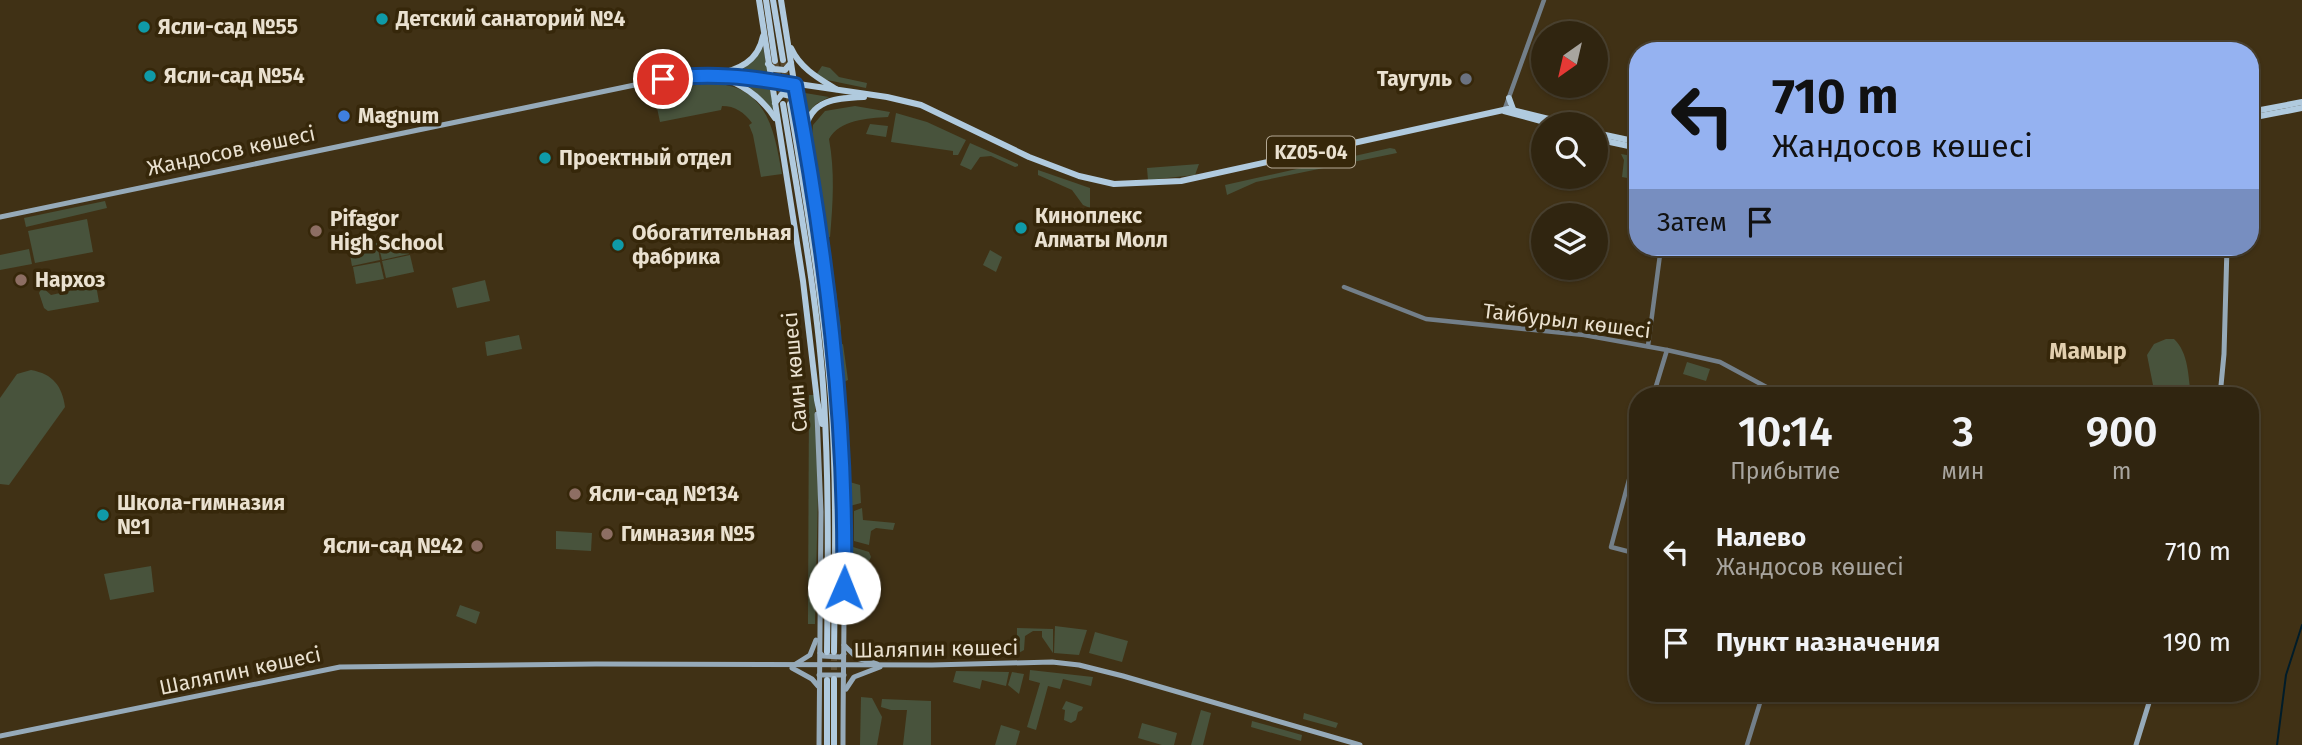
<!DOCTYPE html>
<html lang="ru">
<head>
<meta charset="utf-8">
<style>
  body { margin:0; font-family:"Fira Sans",sans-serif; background:#382d19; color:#f1f3f6; height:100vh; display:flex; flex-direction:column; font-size:26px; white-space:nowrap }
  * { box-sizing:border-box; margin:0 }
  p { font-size:23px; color:#a8a59f }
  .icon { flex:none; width:38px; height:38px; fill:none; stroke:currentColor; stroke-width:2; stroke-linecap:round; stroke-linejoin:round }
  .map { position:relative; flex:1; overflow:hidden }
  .details { position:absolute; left:1629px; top:387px; width:630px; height:315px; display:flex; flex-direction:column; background:#302510; border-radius:28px; box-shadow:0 2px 5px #0004,0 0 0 2px #4b4230 }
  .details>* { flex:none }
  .banner { position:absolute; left:1629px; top:42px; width:630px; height:214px; border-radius:28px; box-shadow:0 2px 5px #0004,0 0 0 2px #4b4230; background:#95b2f1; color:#111; overflow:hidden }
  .needle { width:46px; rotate:214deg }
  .tools { position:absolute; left:1531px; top:21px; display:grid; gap:14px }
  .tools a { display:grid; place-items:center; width:77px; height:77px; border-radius:50%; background:#302510; box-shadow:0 2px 5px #0004,0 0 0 2px #4b4230; font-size:35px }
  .pin { position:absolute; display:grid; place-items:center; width:60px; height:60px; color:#fff; margin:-30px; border:4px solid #fff; border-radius:50%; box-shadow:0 2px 7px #0007 }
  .me { position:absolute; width:77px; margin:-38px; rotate:1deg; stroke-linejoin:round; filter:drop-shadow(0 0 5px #0008) }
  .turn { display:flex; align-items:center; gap:24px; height:147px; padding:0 28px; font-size:32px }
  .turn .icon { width:91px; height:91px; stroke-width:2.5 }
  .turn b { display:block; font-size:49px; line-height:60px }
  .then { display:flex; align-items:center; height:66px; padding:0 28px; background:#0003; gap:14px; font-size:26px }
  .eta { display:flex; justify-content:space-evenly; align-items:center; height:119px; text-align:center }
  .eta b { font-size:42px; font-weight:600; line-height:49px }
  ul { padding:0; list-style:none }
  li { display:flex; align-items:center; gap:21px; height:91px; padding:0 28px }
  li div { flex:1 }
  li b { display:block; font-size:26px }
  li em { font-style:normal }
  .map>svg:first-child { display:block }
  .green { fill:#48533c }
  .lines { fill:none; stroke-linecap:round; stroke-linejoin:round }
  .stream { stroke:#001c29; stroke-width:2 }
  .primary-tunnel { stroke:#5a4b31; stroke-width:6; stroke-dasharray:6 3; stroke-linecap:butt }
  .tertiary { stroke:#737f89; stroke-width:4.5 }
  .secondary { stroke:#96aab9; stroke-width:5 }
  .primary { stroke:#b0cade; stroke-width:6 }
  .route-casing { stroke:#114b97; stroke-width:18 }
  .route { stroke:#1a73e8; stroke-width:12 }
  .culture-dot { fill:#0f9aa8; stroke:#36270a; stroke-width:2.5 }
  .worship-dot { fill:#6b7280; stroke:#36270a; stroke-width:2.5 }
  .shop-dot { fill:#3f7fe0; stroke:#36270a; stroke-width:2.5 }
  .education-dot { fill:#8d6e63; stroke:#36270a; stroke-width:2.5 }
  .labels { text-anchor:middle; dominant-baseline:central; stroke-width:7; stroke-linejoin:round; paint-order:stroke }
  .shield { fill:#36270a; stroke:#b4a995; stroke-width:2 }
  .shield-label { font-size:19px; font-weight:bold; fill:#eae1d0 }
  .poi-label { font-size:21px; font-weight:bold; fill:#eae1d0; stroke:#36270a; text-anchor:start }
  .street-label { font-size:21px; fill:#eae1d0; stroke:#36270a }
  .neighbourhood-label { font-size:23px; font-weight:bold; fill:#e2cfaf; stroke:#36270a }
</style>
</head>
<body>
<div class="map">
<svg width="2302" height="745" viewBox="0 0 2302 745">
  <rect width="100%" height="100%" fill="#403115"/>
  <!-- green -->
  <g class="green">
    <path d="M 763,47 L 768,72 L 743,69 L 755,59 Z"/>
    <path d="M 822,66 L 830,68 L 839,77 L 867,83 L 866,88 L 827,80 L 816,75 Z"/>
    <path d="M 718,83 C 724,85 733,86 739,89 C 772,104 776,143 782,174 L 761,177 L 753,135 L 749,125 L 752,123 C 744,112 735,106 722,106 L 721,110 L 660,122 L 653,89 Z"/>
    <path d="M 746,85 L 770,88 L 774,113 L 762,98 Z"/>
    <path d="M 799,92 L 829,97 L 816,104 L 804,120 Z"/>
    <path d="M 855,106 L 890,112 L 888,117 C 868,118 839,120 829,139 C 835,172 833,203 830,237 L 825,238 L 812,136 L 813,125 L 825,111 Z"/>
    <path d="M 896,113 L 927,122 L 966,140 L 958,155 L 953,155 L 953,151 L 891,142 Z"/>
    <path d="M 870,124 L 888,126 L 886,137 L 866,134 Z"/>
    <path d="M 970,143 L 1018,164 L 1018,166 L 1015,167 L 991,156 L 980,157 L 971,170 L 960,165 Z"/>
    <path d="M 1390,148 L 1395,149 L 1397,153 L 1256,182 L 1227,195 L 1225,185 Z"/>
    <path d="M 1621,154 L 1638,157 L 1638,180 L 1622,177 L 1624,160 Z"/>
    <path d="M 1199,164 L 1195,175 L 1148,180 L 1147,168 Z"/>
    <path d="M 1038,170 L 1090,188 L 1090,208 L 1083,205 L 1072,190 L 1038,175 Z"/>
    <path d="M 105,201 L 107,208 L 26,227 L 24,218 Z"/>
    <path d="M 87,219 L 93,252 L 35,263 L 28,231 Z"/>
    <path d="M 406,237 L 409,254 L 382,260 L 378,243 Z"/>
    <path d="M 377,243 L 380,260 L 352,266 L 349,249 Z"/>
    <path d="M 29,249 L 32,264 L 0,270 L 0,255 Z"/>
    <path d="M 990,250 L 1002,257 L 996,272 L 983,265 Z"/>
    <path d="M 410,255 L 414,272 L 386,278 L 382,261 Z"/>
    <path d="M 380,262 L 384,279 L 356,284 L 353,267 Z"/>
    <path d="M 485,280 L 490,301 L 457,308 L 452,288 Z"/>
    <path d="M 96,285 L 99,302 L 48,311 L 44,308 L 39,293 L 42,287 L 51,295 Z"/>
    <path d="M 832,292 L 836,292 L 841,327 L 841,330 L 836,332 Z"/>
    <path d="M 519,335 L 522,349 L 487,356 L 485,342 Z"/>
    <path d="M 2166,339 L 2174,339 C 2189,353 2188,377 2191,395 L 2155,395 L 2147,355 L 2154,344 Z"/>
    <path d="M 843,344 L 848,380 L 842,383 L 838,345 Z"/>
    <path d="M 1687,362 L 1710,369 L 1706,381 L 1683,374 Z"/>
    <path d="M 31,370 C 53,374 62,386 65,407 L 9,485 L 0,484 L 0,398 L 17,374 Z"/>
    <path d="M 809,395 L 815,395 L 818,494 L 815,624 L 808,624 Z"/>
    <path d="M 846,481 L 860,485 L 861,503 L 846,507 Z"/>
    <path d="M 862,508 L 863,520 L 895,523 L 893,530 L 876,528 L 871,531 L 869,545 L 854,541 L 854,511 Z"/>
    <path d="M 556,531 L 592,533 L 591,551 L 556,549 Z"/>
    <path d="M 853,547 L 869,552 L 871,557 L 869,561 L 852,565 Z"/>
    <path d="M 151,566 L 154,592 L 110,600 L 104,574 Z"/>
    <path d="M 460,605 L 480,612 L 476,624 L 456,616 Z"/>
    <path d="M 1055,626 L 1087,630 L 1079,655 L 1054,653 Z"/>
    <path d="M 1017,628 L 1053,629 L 1053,653 L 1042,637 L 1042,631 L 1033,631 L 1025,636 L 1024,650 L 1017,654 Z"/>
    <path d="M 1095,632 L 1128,641 L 1122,662 L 1089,653 Z"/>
    <path d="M 1030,670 L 1093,677 L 1091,686 L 1063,679 L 1060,689 L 1048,686 L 1036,730 L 1027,727 L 1040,683 L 1029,680 Z"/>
    <path d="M 956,671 L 1009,672 L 1006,686 L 982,680 L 980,689 L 953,682 Z"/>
    <path d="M 1012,672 L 1024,674 L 1019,694 L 1008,685 Z"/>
    <path d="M 861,697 L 872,698 L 882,717 L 877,745 L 860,745 Z"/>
    <path d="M 882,699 L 931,701 L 931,745 L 903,745 L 907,710 L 891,710 L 881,707 Z"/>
    <path d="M 1066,701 L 1083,707 L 1082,710 L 1078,712 L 1076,720 L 1071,723 L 1064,720 L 1065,710 L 1062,709 Z"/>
    <path d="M 1201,710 L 1211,713 L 1203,745 L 1191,745 Z"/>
    <path d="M 1304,713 L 1338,723 L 1336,728 L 1303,719 Z"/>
    <path d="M 1252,721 L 1302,735 L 1301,741 L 1251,727 Z"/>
    <path d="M 1142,723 L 1177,733 L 1174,745 L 1162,745 L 1138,738 Z"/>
    <path d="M 1001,725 L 1020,731 L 1016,745 L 995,745 Z"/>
  </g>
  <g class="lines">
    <!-- stream -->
    <path class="stream" d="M 2277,745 L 2286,675 L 2302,625"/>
    <!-- primary-tunnel -->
    <g class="primary-tunnel">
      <path d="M 783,60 L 790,104"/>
      <path d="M 775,61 L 782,97"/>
      <path d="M 834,679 L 834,653"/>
    </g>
    <!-- tertiary -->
    <g class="tertiary">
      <path d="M 1504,111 L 1544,0"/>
      <path d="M 1344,287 L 1426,319 L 1584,335 L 1667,350 L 1720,362 L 1783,396"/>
      <path d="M 1648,346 L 1661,247"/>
      <path d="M 1653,396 L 1667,350"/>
      <path d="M 1638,446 L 1611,547 L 1638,554"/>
      <path d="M 1747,745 L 1763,693"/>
    </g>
    <!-- secondary -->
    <g class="secondary">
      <path d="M 0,217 L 649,82 C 690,75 730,73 771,80"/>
      <path d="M 2220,396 L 2224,354 L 2227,247"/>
      <path d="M 838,398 C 848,514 843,630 843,745"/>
      <path d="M 817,414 L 821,512 L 819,745"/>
      <path d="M 844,645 L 857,658 L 877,664"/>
      <path d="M 820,653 L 823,656 L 841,657 L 844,654"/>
      <path d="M 794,665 L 810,655 L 816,640"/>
      <path d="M 792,668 L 812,679 L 818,686"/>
      <path d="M 819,675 L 844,675"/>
      <path d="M 846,689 L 854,677 L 880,667"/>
      <path d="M 0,736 L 340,667 L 596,664 L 932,665 L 1052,662 L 1079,665 L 1123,676 L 1360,745"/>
      <path d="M 2136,745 L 2152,693"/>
    </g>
    <!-- primary -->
    <g class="primary">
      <path d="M 759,0 L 803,281 L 817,400 L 822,424"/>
      <path d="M 766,0 L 775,61"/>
      <path d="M 773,0 L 783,60"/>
      <path d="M 781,0 L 827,290 L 837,390 L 835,411"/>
      <path d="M 791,48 C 800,68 818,78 836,89"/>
      <path d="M 768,64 L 774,69 L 785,70 L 791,63"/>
      <path d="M 716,75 C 741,84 760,95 775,118"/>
      <path d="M 716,75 C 739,69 758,62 763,36"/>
      <path d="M 771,80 L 887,97 L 921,105 L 1029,157 L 1079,176 L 1114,184 L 1181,181 L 1508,109 L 1569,124"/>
      <path d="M 1509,98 L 1513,109"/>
      <path d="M 775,103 L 782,94 L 791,96 L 798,101"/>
      <path d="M 783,104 C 799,202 818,301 824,400 C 829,484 828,568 827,652"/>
      <path d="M 790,104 C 806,202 823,299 831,398 C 837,483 835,568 834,652"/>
      <path d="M 1504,111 L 1552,124"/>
      <path d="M 2250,112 L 2302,102"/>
      <path d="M 2250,118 L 2302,108"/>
      <path d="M 805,132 C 809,99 838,98 864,97"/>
      <path d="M 1596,133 L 1638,142"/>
      <path d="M 1596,139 L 1638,148"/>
      <path d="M 827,680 L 827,745"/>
      <path d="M 834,745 L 834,679"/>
    </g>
  </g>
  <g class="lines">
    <!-- route casing -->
    <g class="route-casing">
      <path id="route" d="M 663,79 C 708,72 751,77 795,85 C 826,251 847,419 844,588"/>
    </g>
    <!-- route -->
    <use href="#route" class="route"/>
  </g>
  <!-- markers -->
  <g class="culture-dot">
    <circle cx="382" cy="19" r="7"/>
    <circle cx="144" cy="27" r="7"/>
    <circle cx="150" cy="76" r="7"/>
    <circle cx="545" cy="158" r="7"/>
    <circle cx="1021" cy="228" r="7"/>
    <circle cx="618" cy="245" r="7"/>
    <circle cx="103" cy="515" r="7"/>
  </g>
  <circle class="worship-dot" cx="1466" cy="79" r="7"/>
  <circle class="shop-dot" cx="344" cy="116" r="7"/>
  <g class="education-dot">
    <circle cx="316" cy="231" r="7"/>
    <circle cx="21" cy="280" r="7"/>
    <circle cx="575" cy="494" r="7"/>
    <circle cx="607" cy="534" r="7"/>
    <circle cx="477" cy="546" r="7"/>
  </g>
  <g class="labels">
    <!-- shield labels -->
    <rect class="shield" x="1267" y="136.5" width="88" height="31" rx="5"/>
    <g class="shield-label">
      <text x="1311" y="152">KZ05-04</text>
    </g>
    <!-- poi labels -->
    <g class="poi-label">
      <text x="396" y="19">Детский санаторий №4</text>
      <text x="158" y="27">Ясли-сад №55</text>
      <text x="164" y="76">Ясли-сад №54</text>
      <text x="1452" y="79" text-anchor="end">Таугуль</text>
      <text x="358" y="116">Magnum</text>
      <text x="559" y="158">Проектный отдел</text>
      <text x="1035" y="216">Киноплекс<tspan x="1035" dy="24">Алматы Молл</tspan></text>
      <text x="330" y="219">Pifagor<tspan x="330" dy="24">High School</tspan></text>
      <text x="632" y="233">Обогатительная<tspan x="632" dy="24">фабрика</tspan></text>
      <text x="35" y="280">Нархоз</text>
      <text x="589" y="494">Ясли-сад №134</text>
      <text x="117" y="503">Школа-гимназия<tspan x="117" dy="24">№1</tspan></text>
      <text x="621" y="534">Гимназия №5</text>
      <text x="463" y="546" text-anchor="end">Ясли-сад №42</text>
    </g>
    <!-- street labels -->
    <g class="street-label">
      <text transform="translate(231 151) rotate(-12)">Жандосов көшесі</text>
      <text transform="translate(1567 321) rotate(7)">Тайбурыл көшесі</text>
      <text transform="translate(795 372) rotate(-95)">Саин көшесі</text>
      <text transform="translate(936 649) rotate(-1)">Шаляпин көшесі</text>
      <text transform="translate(240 671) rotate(-12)">Шаляпин көшесі</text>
    </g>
    <!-- neighbourhood labels -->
    <g class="neighbourhood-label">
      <text x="2088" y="351">Мамыр</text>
    </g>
  </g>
</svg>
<div class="tools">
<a><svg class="needle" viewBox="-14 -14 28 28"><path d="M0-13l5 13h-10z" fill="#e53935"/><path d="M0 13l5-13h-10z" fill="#a8a59f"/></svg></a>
<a><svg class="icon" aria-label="search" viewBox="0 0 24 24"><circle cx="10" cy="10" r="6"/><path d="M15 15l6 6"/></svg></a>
<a><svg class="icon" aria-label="layers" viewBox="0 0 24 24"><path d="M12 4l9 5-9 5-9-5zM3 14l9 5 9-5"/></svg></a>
</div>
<div class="pin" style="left:663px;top:79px;background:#d93025"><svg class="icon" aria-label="arrive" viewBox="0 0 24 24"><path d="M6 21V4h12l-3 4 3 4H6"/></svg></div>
<svg class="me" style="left:844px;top:588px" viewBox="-20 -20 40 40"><circle r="19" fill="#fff"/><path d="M0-13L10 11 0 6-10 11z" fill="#1a73e8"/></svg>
<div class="banner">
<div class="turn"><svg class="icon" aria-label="left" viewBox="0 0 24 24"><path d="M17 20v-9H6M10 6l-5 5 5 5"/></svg><div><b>710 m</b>Жандосов көшесі</div></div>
<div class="then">Затем<svg class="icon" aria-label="arrive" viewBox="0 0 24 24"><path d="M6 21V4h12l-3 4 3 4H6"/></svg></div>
</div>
<section class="details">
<div class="eta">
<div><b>10:14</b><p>Прибытие</p></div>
<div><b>3</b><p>мин</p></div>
<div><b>900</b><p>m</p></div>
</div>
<ul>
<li><svg class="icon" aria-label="left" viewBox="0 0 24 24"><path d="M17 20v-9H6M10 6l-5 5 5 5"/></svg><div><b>Налево</b><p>Жандосов көшесі</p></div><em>710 m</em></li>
<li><svg class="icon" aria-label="arrive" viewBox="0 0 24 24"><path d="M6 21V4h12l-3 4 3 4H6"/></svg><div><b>Пункт назначения</b></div><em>190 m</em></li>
</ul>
</section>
</div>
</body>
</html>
